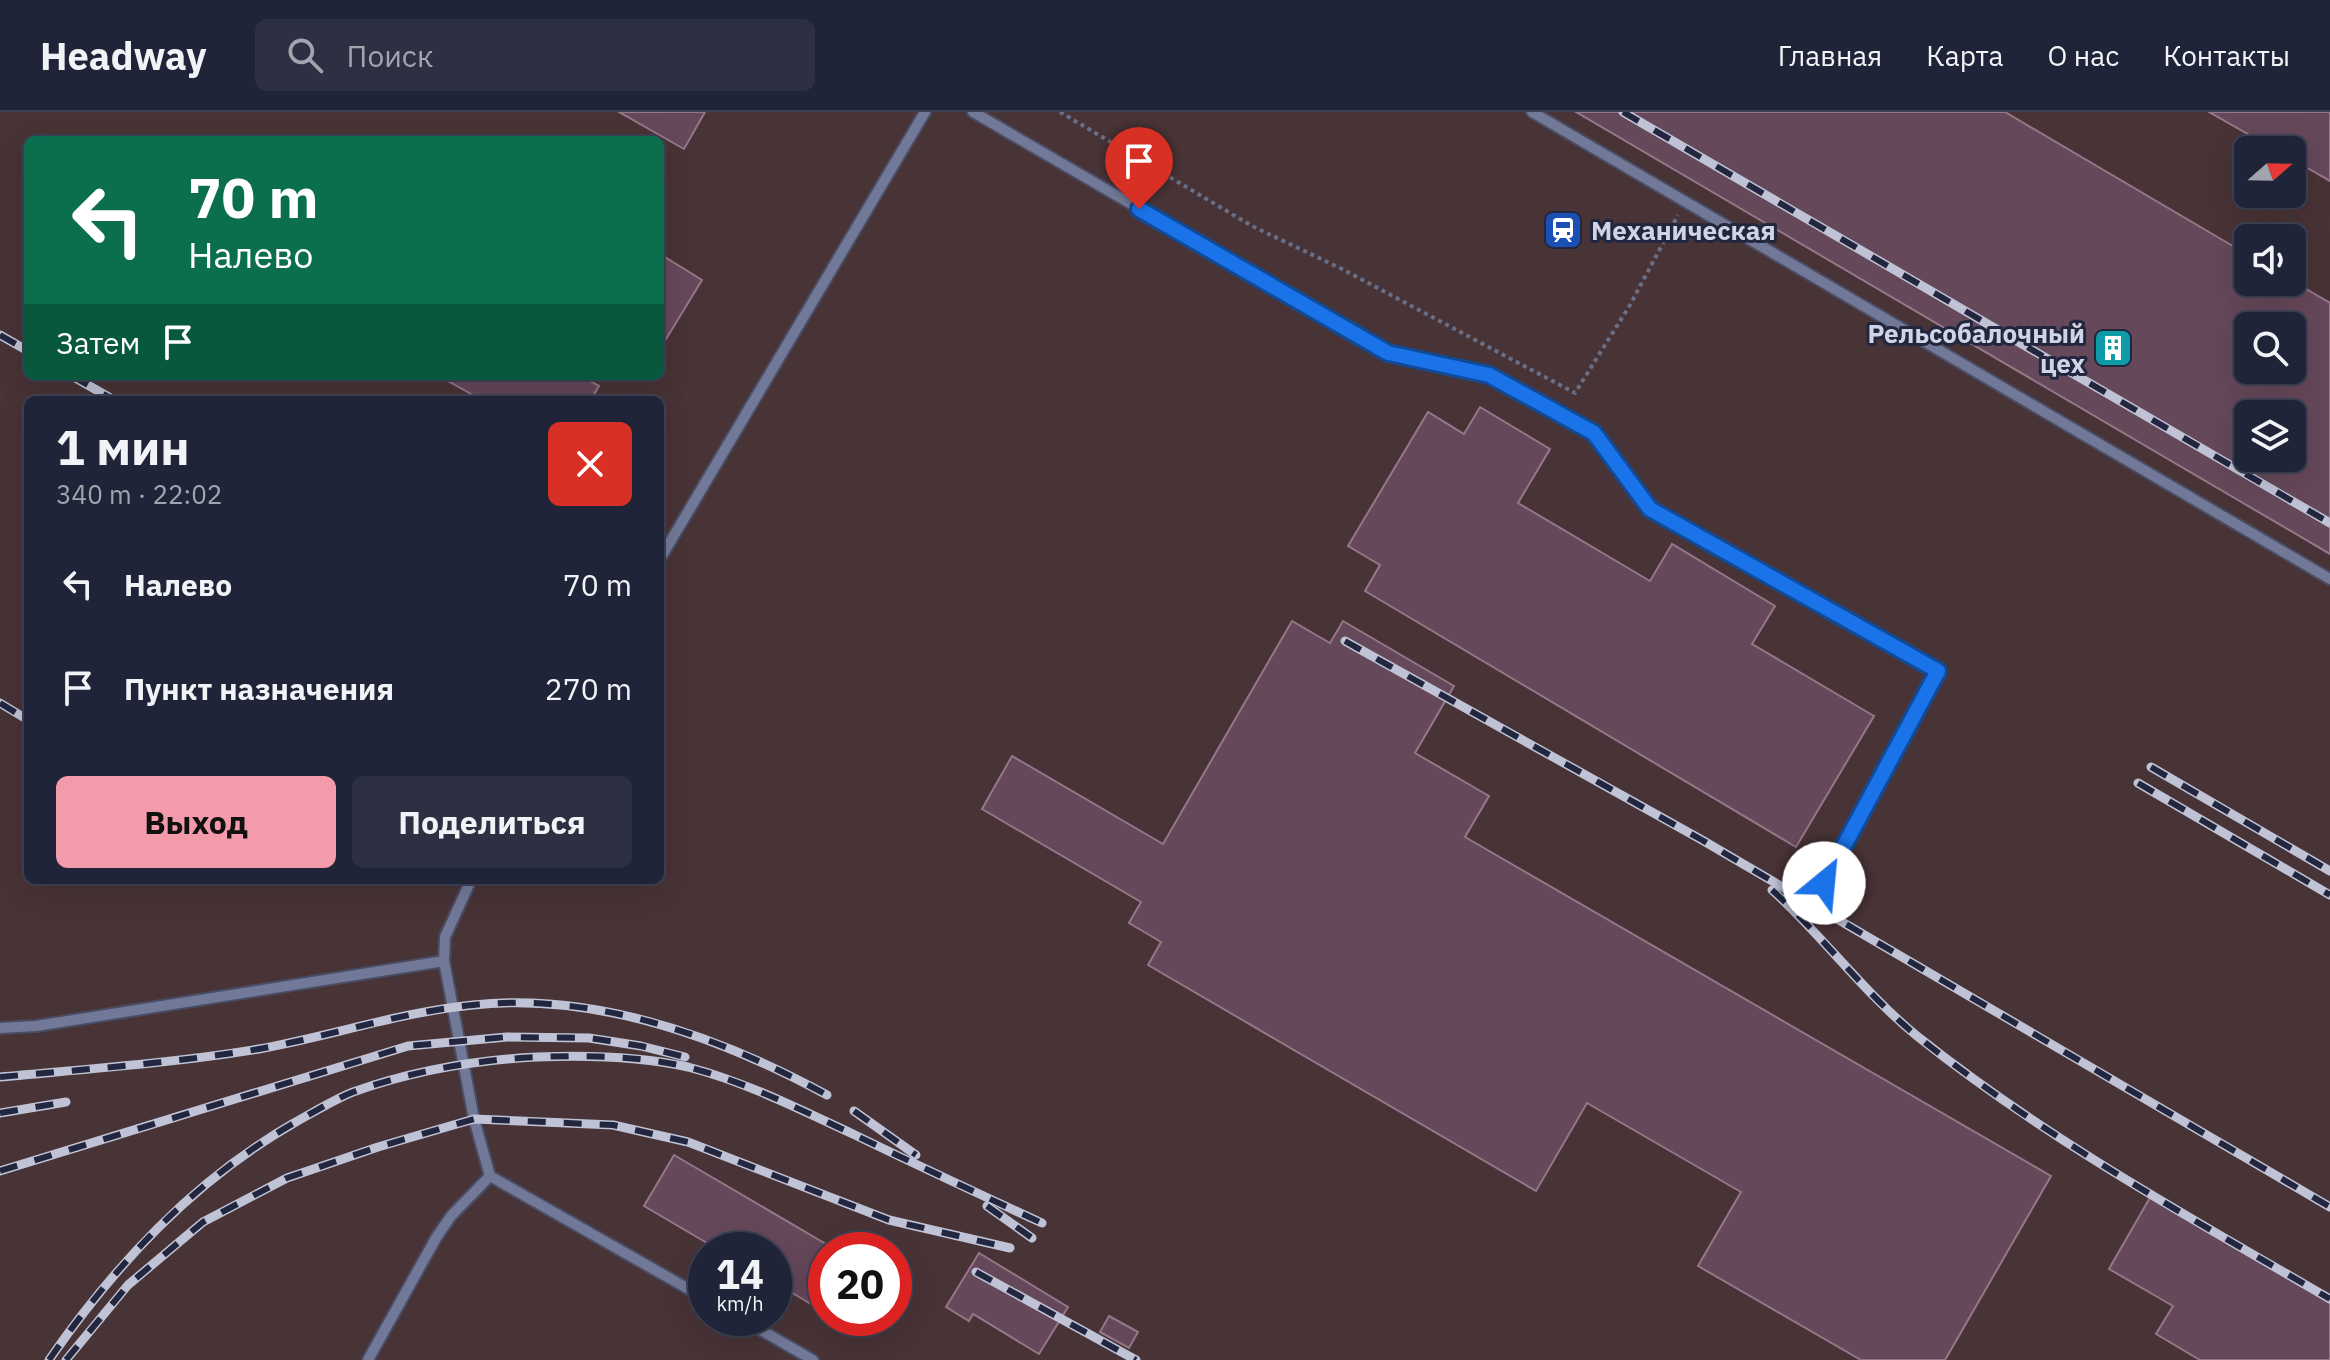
<!DOCTYPE html>
<html lang="ru">
<head>
<meta charset="utf-8">
<style>
  body { margin:0; font-family:"IBM Plex Sans",sans-serif; background:#2d3043; color:#f1f3f6; height:100vh; display:flex; flex-direction:column; font-size:30px; white-space:nowrap }
  * { box-sizing:border-box; margin:0 }
  p { font-size:26px; color:#a2a4ae }
  .icon { flex:none; width:44px; height:44px; fill:none; stroke:currentColor; stroke-width:2; stroke-linecap:round; stroke-linejoin:round }
  .map { position:relative; flex:1; overflow:hidden }
  .sheet { position:absolute; left:24px; top:284px; width:640px; height:488px; display:flex; flex-direction:column; background:#202438; border-radius:12px; box-shadow:0 8px 32px #0002,0 0 0 2px #3d4153 }
  .sheet>* { flex:none }
  .guide { position:absolute; left:24px; top:24px; width:640px; height:244px; border-radius:12px; box-shadow:0 8px 32px #0002,0 0 0 2px #3d4153; background:#0b6e4f; color:#fff; overflow:hidden }
  .needle { width:52px; rotate:70deg }
  .fabs { position:absolute; left:2234px; top:24px; display:grid; gap:16px }
  .fabs a { display:grid; place-items:center; width:72px; height:72px; border-radius:12px; background:#202438; box-shadow:0 8px 32px #0002,0 0 0 2px #3d4153; font-size:40px }
  .speed { position:absolute; left:688px; top:1120px; display:flex; gap:16px; font-size:40px; font-weight:700; text-align:center }
  .speed>* { display:grid; place-content:center; width:104px; height:104px; border-radius:50%; background:#202438; box-shadow:0 8px 32px #0002,0 0 0 2px #3d4153; line-height:1 }
  .speed small { font-size:20px; font-weight:400 }
  .speed .limit { border:12px solid #d22; background:#fff; color:#111 }
  .pin { position:absolute; display:grid; place-items:center; width:68px; height:68px; color:#fff; margin:-82px -34px; border-radius:50% 50% 50% 0; rotate:-45deg; box-shadow:0 0 8px #0007 }
  .pin .icon { rotate:45deg }
  .me { position:absolute; width:88px; margin:-44px; rotate:28deg; stroke-linejoin:round; filter:drop-shadow(0 0 6px #0008) }
  .turn { display:flex; align-items:center; gap:28px; height:168px; padding:0 32px; font-size:36px }
  .turn .icon { width:104px; height:104px; stroke-width:2.5 }
  .turn b { display:block; font-size:56px; line-height:68px }
  .then { display:flex; align-items:center; height:76px; padding:0 32px; background:#0003; gap:16px; font-size:30px }
  .round { display:grid; place-items:center; flex:none; width:84px; height:84px; border-radius:12px; background:#2d3043 }
  .summary { display:flex; align-items:center; justify-content:space-between; height:136px; padding:0 32px }
  h1 { font-size:48px; font-weight:800; line-height:60px }
  .cta { display:flex; gap:16px; margin-top:auto; padding:16px 32px }
  .cta a { flex:1; height:92px; border-radius:12px; background:#f39aab; color:#111; font-size:32px; font-weight:800; line-height:92px; text-align:center }
  .cta a+a { background:#2d3043; color:#f1f3f6 }
  ul { padding:0; list-style:none }
  li { display:flex; align-items:center; gap:24px; height:104px; padding:0 32px }
  li div { flex:1 }
  li b { display:block; font-size:30px }
  li em { font-style:normal }
  header { display:flex; align-items:center; gap:48px; box-sizing:border-box; height:112px; padding:0 40px; background:#202438; border-bottom:2px solid #3d4153 }
  header strong { font-size:38px }
  nav { display:flex; gap:44px; margin-inline-start:auto; font-size:28px }
  .search { width:560px; height:72px; background:#2d3043; display:flex; align-items:center; gap:20px; box-sizing:border-box; padding:0 28px; border-radius:12px; color:#a2a4ae; font-size:30px }
  .map>svg:first-child { display:block }
  .industrial { fill:#483336; fill-rule:evenodd }
  .building { fill:#65485a; stroke:#96778a; stroke-width:2; fill-rule:evenodd }
  .lines { fill:none; stroke-linecap:round; stroke-linejoin:round }
  .service-casing { stroke:#494c63; stroke-width:14 }
  .path { stroke:#6a6f86; stroke-width:4; stroke-dasharray:4 4; stroke-linecap:butt }
  .service { stroke:#727897; stroke-width:10 }
  .rail-casing { stroke:#bfc3d5; stroke-width:9 }
  .rail { stroke:#22263f; stroke-width:6; stroke-dasharray:18; stroke-linecap:butt }
  .route-casing { stroke:#114b97; stroke-width:20 }
  .route { stroke:#1a73e8; stroke-width:14 }
  .labels { text-anchor:middle; dominant-baseline:central; stroke-width:6; stroke-linejoin:round; paint-order:stroke }
  .poi-label { font-size:26px; font-weight:bold; fill:#d0d4e5; stroke:#22263f; text-anchor:start }
</style>
</head>
<body>
<header>
<strong>Headway</strong>
<div class="search"><svg class="icon" aria-label="search" viewBox="0 0 24 24"><circle cx="10" cy="10" r="6"/><path d="M15 15l6 6"/></svg>Поиск</div>
<nav><a>Главная</a><a>Карта</a><a>О нас</a><a>Контакты</a></nav>
</header>
<div class="map">
<svg width="2330" height="1248" viewBox="0 0 2330 1248">
  <rect width="100%" height="100%" fill="#2b304a"/>
  <!-- industrial -->
  <path class="industrial" d="M 0,0 L 2330,0 L 2330,1248 L 0,1248 ZM 28,28 L 660,28 L 660,264 L 28,264 ZM 2248,38 L 2292,38 L 2292,82 L 2248,82 ZM 2248,126 L 2292,126 L 2292,170 L 2248,170 ZM 2248,214 L 2292,214 L 2292,258 L 2248,258 ZM 28,288 L 660,288 L 660,768 L 28,768 ZM 2248,302 L 2292,302 L 2292,346 L 2248,346 ZM 706,1138 L 774,1138 L 774,1206 L 706,1206 ZM 826,1138 L 894,1138 L 894,1206 L 826,1206 Z"/>
  <!-- building -->
  <g class="building">
    <path d="M 619,0 L 705,0 L 684,37 Z"/>
    <path d="M 1576,0 L 2005,0 L 2248,143 L 2248,170 L 2294,170 L 2330,191 L 2330,442 ZM 2248,214 L 2292,214 L 2292,258 L 2248,258 ZM 2248,302 L 2292,302 L 2292,346 L 2248,346 Z"/>
    <path d="M 2209,0 L 2330,0 L 2330,69 L 2292,47 L 2292,38 L 2276,38 Z"/>
    <path d="M 660,142 L 702,168 L 660,237 Z"/>
    <path d="M 439,264 L 581,264 L 599,274 L 591,288 L 482,288 Z"/>
    <path d="M 1480,295 L 1550,337 L 1518,391 L 1650,469 L 1672,432 L 1775,494 L 1752,532 L 1874,604 L 1796,735 L 1365,479 L 1380,453 L 1348,434 L 1428,300 L 1464,322 Z"/>
    <path d="M 1292,509 L 1330,531 L 1343,509 L 1454,574 L 1415,641 L 1489,684 L 1465,725 L 2051,1064 L 1945,1248 L 1861,1248 L 1698,1154 L 1741,1080 L 1587,991 L 1536,1079 L 1148,853 L 1161,830 L 1129,811 L 1141,790 L 982,697 L 1012,644 L 1163,732 Z"/>
    <path d="M 674,1043 L 826,1132 L 826,1201 L 774,1170 L 774,1138 L 719,1138 L 644,1094 Z"/>
    <path d="M 2152,1082 L 2330,1184 L 2330,1248 L 2200,1248 L 2156,1222 L 2173,1194 L 2109,1157 Z"/>
    <path d="M 979,1141 L 1068,1195 L 1039,1242 L 973,1202 L 969,1209 L 946,1195 Z"/>
    <path d="M 1109,1204 L 1138,1220 L 1129,1236 L 1100,1220 Z"/>
  </g>
  <g class="lines">
    <!-- service casing -->
    <g class="service-casing">
      <g id="service">
        <path d="M 973,0 L 1388,241 L 1489,263 L 1594,321 L 1650,397 L 1938,559 L 1824,771"/>
        <path d="M 1532,0 L 2330,467"/>
        <path d="M 660,447 L 925,0"/>
        <path d="M 444,849 L 445,825 L 471,768"/>
        <path d="M 0,916 L 36,914 L 444,849 L 474,1007 L 490,1064 L 706,1187"/>
        <path d="M 740,1206 L 813,1248"/>
        <path d="M 368,1248 L 436,1126 L 451,1104 L 490,1064"/>
      </g>
    </g>
    <!-- path -->
    <path class="path" d="M 1060,0 L 1252,114 L 1342,157 L 1575,281 L 1630,193 L 1678,103"/>
    <!-- service -->
    <use href="#service" class="service"/>
    <!-- rail casing -->
    <g class="rail-casing">
      <g id="rail">
        <path d="M 1623,0 L 2330,411"/>
        <path d="M 0,223 L 28,239"/>
        <path d="M 72,264 L 114,288"/>
        <path d="M 1345,529 L 1702,728 L 2330,1095"/>
        <path d="M 0,591 L 28,608"/>
        <path d="M 2151,655 L 2330,759"/>
        <path d="M 2138,671 L 2330,783"/>
        <path d="M 1772,778 C 1823,824 1863,880 1917,924 C 2045,1026 2189,1105 2330,1187"/>
        <path d="M 0,965 C 87,957 174,951 259,937 C 331,924 401,900 473,893 C 596,880 720,925 827,983"/>
        <path d="M 854,999 L 916,1043"/>
        <path d="M 0,1001 L 66,990"/>
        <path d="M 0,1059 L 408,934 L 507,925 L 589,926 L 641,934 L 685,945"/>
        <path d="M 987,1094 L 1032,1126"/>
        <path d="M 976,1160 L 1136,1248"/>
        <path d="M 49,1248 C 115,1153 193,1069 294,1011 C 314,1000 333,988 353,980 C 412,959 475,948 537,945 C 587,943 639,944 688,955 C 746,970 801,998 855,1023 C 917,1053 979,1082 1042,1111"/>
        <path d="M 66,1248 L 128,1173 L 203,1110 L 287,1066 L 378,1035 L 474,1007 L 613,1013 L 688,1030 L 889,1108 L 1010,1136"/>
      </g>
    </g>
    <!-- rail -->
    <use href="#rail" class="rail"/>
  </g>
  <g class="lines">
    <!-- route casing -->
    <g class="route-casing">
      <path id="route" d="M 1139,97 L 1388,241 L 1489,263 L 1594,321 L 1650,397 L 1938,559 L 1824,771"/>
    </g>
    <!-- route -->
    <use href="#route" class="route"/>
  </g>
  <!-- icons -->
  <defs>
    <g id="station-square" transform="scale(2)"><rect x="-9" y="-9" width="18" height="18" rx="4" fill="#1a4fb4" stroke="#22263f"/><path d="M-3-6H3Q5-6 5-4V2Q5 4 3 4L4.5 6H3L1.5 4h-3L-3 6H-4.5L-3 4Q-5 4-5 2V-4Q-5-6-3-6ZM-3.5-4v3h7v-3ZM-3.5 1v1.5H-2V1ZM2 1v1.5H3.5V1Z" fill="#fff"/></g>
    <g id="building-square" transform="scale(2)"><rect x="-9" y="-9" width="18" height="18" rx="4" fill="#0f9aa8" stroke="#22263f"/><path d="M-4-6H4V6H1V3H-1V6H-4ZM-2.5-4.3h1.7v1.8h-1.7ZM.8-4.3h1.7v1.8H.8ZM-2.5-1h1.7V.8h-1.7ZM.8-1h1.7V.8H.8Z" fill="#fff"/></g>
  </defs>
  <g fill-rule="evenodd">
    <use href="#station-square" x="1563" y="118"/>
    <use href="#building-square" x="2113" y="236"/>
  </g>
  <g class="labels">
    <!-- poi labels -->
    <g class="poi-label">
      <text x="1591" y="118">Механическая</text>
      <text x="2085" y="221" text-anchor="end">Рельсобалочный<tspan x="2085" dy="30">цех</tspan></text>
    </g>
  </g>
</svg>
<div class="fabs">
<a><svg class="needle" viewBox="-14 -14 28 28"><path d="M0-13l5 13h-10z" fill="#e53935"/><path d="M0 13l5-13h-10z" fill="#a2a4ae"/></svg></a>
<a><svg class="icon" aria-label="sound" viewBox="0 0 24 24"><path d="M4 9h4l5-4v14l-5-4H4zM17 9q2 3 0 6"/></svg></a>
<a><svg class="icon" aria-label="search" viewBox="0 0 24 24"><circle cx="10" cy="10" r="6"/><path d="M15 15l6 6"/></svg></a>
<a><svg class="icon" aria-label="layers" viewBox="0 0 24 24"><path d="M12 4l9 5-9 5-9-5zM3 14l9 5 9-5"/></svg></a>
</div>
<div class="speed"><div>14<small>km/h</small></div><div class="limit">20</div></div>
<div class="pin" style="left:1139px;top:97px;background:#d93025"><svg class="icon" aria-label="arrive" viewBox="0 0 24 24"><path d="M6 21V4h12l-3 4 3 4H6"/></svg></div>
<svg class="me" style="left:1824px;top:771px" viewBox="-20 -20 40 40"><circle r="19" fill="#fff"/><path d="M0-13L10 11 0 6-10 11z" fill="#1a73e8"/></svg>
<div class="guide">
<div class="turn"><svg class="icon" aria-label="left" viewBox="0 0 24 24"><path d="M17 20v-9H6M10 6l-5 5 5 5"/></svg><div><b>70 m</b>Налево</div></div>
<div class="then">Затем<svg class="icon" aria-label="arrive" viewBox="0 0 24 24"><path d="M6 21V4h12l-3 4 3 4H6"/></svg></div>
</div>
<section class="sheet">
<div class="summary"><div><h1>1 мин</h1><p>340 m · 22:02</p></div><a class="round" style="background:#d93025;color:#fff"><svg class="icon" aria-label="close" viewBox="0 0 24 24"><path d="M6 6l12 12M18 6L6 18"/></svg></a></div>
<ul>
<li><svg class="icon" aria-label="left" viewBox="0 0 24 24"><path d="M17 20v-9H6M10 6l-5 5 5 5"/></svg><div><b>Налево</b></div><em>70 m</em></li>
<li><svg class="icon" aria-label="arrive" viewBox="0 0 24 24"><path d="M6 21V4h12l-3 4 3 4H6"/></svg><div><b>Пункт назначения</b></div><em>270 m</em></li>
</ul>
<div class="cta"><a>Выход</a><a>Поделиться</a></div>
</section>
</div>
</body>
</html>
